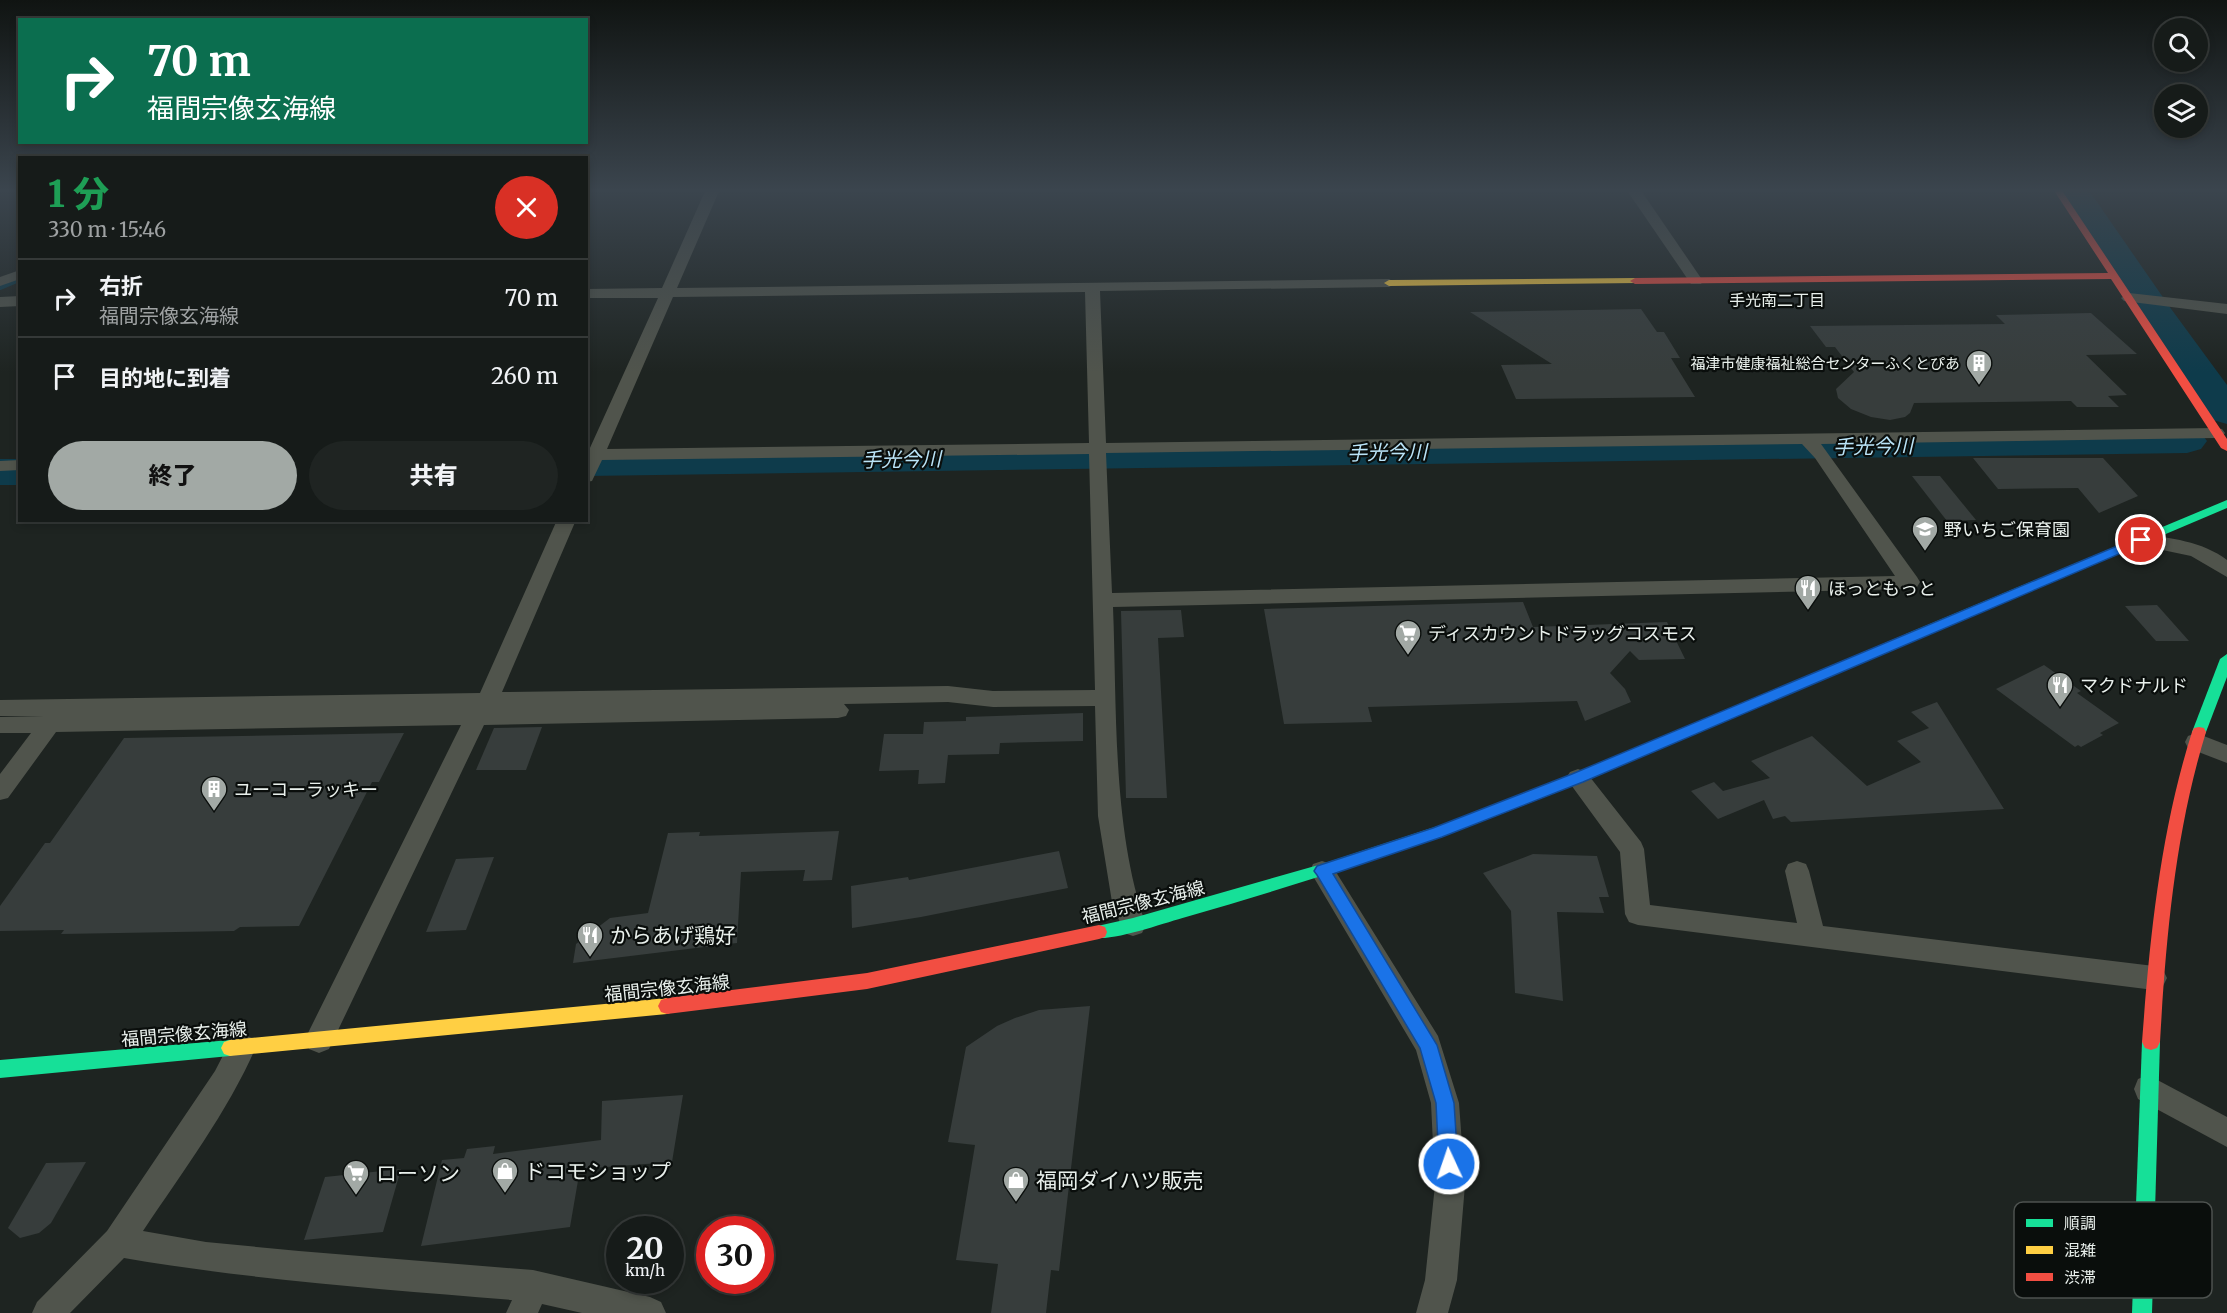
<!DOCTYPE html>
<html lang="ja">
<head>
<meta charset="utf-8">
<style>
  body { margin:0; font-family:Merriweather,"Noto Sans JP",serif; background:#1f2422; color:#f1f3f6; height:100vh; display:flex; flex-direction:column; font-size:22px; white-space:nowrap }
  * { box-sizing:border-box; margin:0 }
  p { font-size:20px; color:#9ea1a2 }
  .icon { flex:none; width:33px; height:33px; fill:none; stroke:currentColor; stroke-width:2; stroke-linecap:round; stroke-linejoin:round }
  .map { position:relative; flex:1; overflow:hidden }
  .side { position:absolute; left:18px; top:156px; width:570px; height:366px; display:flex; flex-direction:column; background:#161b19; border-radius:0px; box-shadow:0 3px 9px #0003,0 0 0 2px #353938 }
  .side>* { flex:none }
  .guide { position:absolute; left:18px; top:18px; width:570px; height:126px; border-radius:0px; box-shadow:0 3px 9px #0003,0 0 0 2px #353938; background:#0b6e4f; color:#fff; overflow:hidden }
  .controls { position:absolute; left:2154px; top:18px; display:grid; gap:12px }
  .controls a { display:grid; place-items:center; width:54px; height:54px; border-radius:50%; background:#161b19; box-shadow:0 3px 9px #0003,0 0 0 2px #353938; font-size:30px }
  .speed { position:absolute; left:606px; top:1216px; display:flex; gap:12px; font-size:30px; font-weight:700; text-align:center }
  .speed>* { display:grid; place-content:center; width:78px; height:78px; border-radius:50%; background:#161b19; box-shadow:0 3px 9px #0003,0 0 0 2px #353938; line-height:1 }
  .speed small { font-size:15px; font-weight:400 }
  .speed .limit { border:9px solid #d22; background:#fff; color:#111 }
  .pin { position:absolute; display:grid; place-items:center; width:51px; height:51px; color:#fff; margin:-26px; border:3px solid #fff; border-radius:50%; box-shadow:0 2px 6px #0007 }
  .me { position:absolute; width:66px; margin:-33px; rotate:357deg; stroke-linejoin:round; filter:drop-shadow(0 0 4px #0008) }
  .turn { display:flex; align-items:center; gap:21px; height:126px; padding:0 30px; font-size:27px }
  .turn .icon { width:78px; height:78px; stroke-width:2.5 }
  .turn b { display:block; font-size:42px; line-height:51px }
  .round { display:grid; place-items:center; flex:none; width:63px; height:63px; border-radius:32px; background:#1f2422 }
  .headline { display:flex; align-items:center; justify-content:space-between; height:102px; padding:0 30px }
  h1 { font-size:36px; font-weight:800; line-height:45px; color:#1e9e55 }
  .primary-button { display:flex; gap:12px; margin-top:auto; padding:12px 30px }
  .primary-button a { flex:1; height:69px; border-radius:36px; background:#a2a9a5; color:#111; font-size:24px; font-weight:800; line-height:69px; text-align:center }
  .primary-button a+a { background:#1f2422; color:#f1f3f6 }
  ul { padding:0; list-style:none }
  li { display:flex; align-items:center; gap:18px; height:78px; padding:0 30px; border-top:2px solid #353938 }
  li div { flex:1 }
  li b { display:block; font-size:22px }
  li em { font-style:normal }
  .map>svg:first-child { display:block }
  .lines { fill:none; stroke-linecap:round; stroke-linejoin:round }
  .stream { stroke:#0e3b4b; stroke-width:6 }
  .river { fill:#0e3b4b; fill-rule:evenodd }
  .building { fill:#373d3c }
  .street { fill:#50544c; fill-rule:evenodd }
  .fast { fill:#16e098; fill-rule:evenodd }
  .slow { fill:#ffcf43; fill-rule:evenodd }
  .jam { fill:#f24e42; fill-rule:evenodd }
  .route { fill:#1a73e8; stroke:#114b97; stroke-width:1.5 }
  .labels { text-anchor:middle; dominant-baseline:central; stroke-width:4.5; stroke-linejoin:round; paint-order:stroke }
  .far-poi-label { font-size:15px; fill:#e9f0ec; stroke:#0a0e0c; text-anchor:end }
  .far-neighbourhood-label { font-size:16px; fill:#e9f0ec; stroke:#0a0e0c }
  .poi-label { font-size:18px; fill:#e9f0ec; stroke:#0a0e0c; text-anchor:start }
  .street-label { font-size:18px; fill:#e9f0ec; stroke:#0a0e0c }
  .water-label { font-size:20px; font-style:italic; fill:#bae4f8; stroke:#0a0e0c }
  .near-poi-label { font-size:21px; fill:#e9f0ec; stroke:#0a0e0c; text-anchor:start }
  .key { fill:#0a0e0c; stroke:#4d524f; stroke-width:1.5 }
  .key-label { font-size:16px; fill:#e9f0ec }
</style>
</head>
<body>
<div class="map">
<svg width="2227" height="1313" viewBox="0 0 2227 1313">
  <rect width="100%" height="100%" fill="#1e2421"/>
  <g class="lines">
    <!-- stream -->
    <path class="stream" d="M 0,287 L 19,279"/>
    <!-- river -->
    <g class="river">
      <path d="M 2058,189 L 2088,189 L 2169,306 L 2227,385 L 2227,424 L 2213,420 L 2138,313 Z"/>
      <path d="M 2187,429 L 2201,433 L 2207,441 L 2201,449 L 2187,453 L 586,476 L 586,452 Z"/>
      <rect x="0" y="459" width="20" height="26"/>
    </g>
  </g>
  <!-- building -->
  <g class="building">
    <path d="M 1641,309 L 1657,332 L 1664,332 L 1680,358 L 1671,358 L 1695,397 L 1516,399 L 1501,365 L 1552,364 L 1470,312 Z"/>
    <path d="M 2091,313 L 2137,354 L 2086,355 L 2127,395 L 2108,396 L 2119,407 L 2077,407 L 2071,401 L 1914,403 L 1910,413 L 1905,417 L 1890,420 L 1871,417 L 1851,409 L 1838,398 L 1836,389 L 1854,372 L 1835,347 L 1826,347 L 1810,326 L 2005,324 L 1996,315 Z"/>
    <path d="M 1973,458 L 2103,458 L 2138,496 L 2099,513 L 2078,488 L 1998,489 Z"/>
    <path d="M 1912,476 L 1940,476 L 1976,520 L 1947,521 Z"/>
    <path d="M 1523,602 L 1533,627 L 1667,622 L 1685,659 L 1639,660 L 1630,651 L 1610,673 L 1625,689 L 1631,702 L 1585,721 L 1577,701 L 1368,707 L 1372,722 L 1284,724 L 1264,609 Z"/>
    <path d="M 2157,605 L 2189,641 L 2156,641 L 2125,606 Z"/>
    <path d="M 1181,610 L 1184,637 L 1158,638 L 1167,798 L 1126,798 L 1121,611 Z"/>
    <path d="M 2044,665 L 2081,691 L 2077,693 L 2119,723 L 2100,733 L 2103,735 L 2081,747 L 2078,745 L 2075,747 L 1996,689 Z"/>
    <path d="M 1937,702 L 2004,809 L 1791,822 L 1785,816 L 1773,819 L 1764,800 L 1718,819 L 1691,791 L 1714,782 L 1723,791 L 1770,778 L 1751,761 L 1812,736 L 1867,786 L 1921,762 L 1897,741 L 1929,728 L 1911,712 Z"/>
    <path d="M 1083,713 L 1083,741 L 1000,743 L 999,754 L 948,755 L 945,783 L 918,784 L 919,770 L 879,771 L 884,734 L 923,734 L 924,722 L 966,721 L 966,717 Z"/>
    <path d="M 542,727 L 526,770 L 476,770 L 494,728 Z"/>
    <path d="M 404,733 L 379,782 L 372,782 L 299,926 L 240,927 L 234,931 L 61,934 L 64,930 L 0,931 L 0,906 L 45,843 L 50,843 L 124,738 Z"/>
    <path d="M 839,831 L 832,880 L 803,881 L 805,870 L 741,872 L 737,943 L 573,963 L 576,944 L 610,918 L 648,913 L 668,833 L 700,832 L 699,836 Z"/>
    <path d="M 1059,851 L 1068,888 L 921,917 L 852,928 L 851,886 L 908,877 L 909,880 Z"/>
    <path d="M 1533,854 L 1597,856 L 1609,897 L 1599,897 L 1604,913 L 1557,912 L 1563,1001 L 1515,993 L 1511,911 L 1483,873 Z"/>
    <path d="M 494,857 L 466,930 L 426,932 L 456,859 Z"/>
    <path d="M 1090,1006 L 1059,1271 L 1051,1270 L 1046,1313 L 991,1313 L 998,1264 L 956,1260 L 975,1145 L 948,1142 L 966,1047 L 997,1026 L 1015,1018 L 1039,1010 Z"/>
    <path d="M 683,1095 L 672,1162 L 580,1169 L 570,1227 L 421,1246 L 442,1160 L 464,1158 L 467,1149 L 495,1146 L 493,1154 L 601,1140 L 602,1101 Z"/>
    <path d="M 86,1162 L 51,1223 L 39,1233 L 20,1238 L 8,1228 L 46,1163 Z"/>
    <path d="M 401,1169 L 383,1232 L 304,1240 L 325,1177 Z"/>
  </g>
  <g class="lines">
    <!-- street -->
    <g class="street">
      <path d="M 706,189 L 720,189 L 677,288 L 1389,279 L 1396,283 L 1389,287 L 1100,291 L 1106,443 L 2216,428 L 2222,429 L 2225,433 L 2222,437 L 2216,438 L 1821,444 L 1917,577 L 1920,582 L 1917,587 L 1910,589 L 1113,607 C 1117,707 1112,830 1146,925 L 1142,933 L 1133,936 L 1124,933 L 1112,902 L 1098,816 L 1095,706 L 993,707 L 948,702 L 844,704 L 849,710 L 846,716 L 838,718 L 484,725 L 329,1049 L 319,1053 L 309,1049 L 305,1040 L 309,1031 L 461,725 L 56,732 L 8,798 L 0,800 L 0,774 L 31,733 L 0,733 L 0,717 L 44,716 L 0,716 L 0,700 L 480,693 L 557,520 L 576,520 L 502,692 L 948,686 L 993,691 L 1095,690 L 1089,454 L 602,460 L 592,481 L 586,482 L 586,450 L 589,450 L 658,298 L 586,298 L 586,289 L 662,288 ZM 1085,292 L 1089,443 L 607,449 L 673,297 ZM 1802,444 L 1815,458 L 1895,576 L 1112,593 L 1106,453 Z"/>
      <path d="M 1626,189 L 1640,189 L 1703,281 L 1701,284 L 1691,284 Z"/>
      <path d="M 20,270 L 20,279 L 0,286 L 0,277 Z"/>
      <path d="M 2129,293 L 2227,304 L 2227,314 L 2124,301 L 2121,298 Z"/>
      <path d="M 20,296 L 20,306 L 0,307 L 0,297 Z"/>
      <path d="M 20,460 L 20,470 L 0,471 L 0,461 Z"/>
      <path d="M 2141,534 C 2170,538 2202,541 2227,560 L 2227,577 L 2191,556 L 2134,544 L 2131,540 L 2134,536 Z"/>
      <path d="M 2196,733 L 2227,745 L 2227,763 L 2188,748 L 2185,742 L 2188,736 Z"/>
      <path d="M 1578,769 L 1586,772 L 1641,842 L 1644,849 L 1650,905 L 1797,923 L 1785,871 L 1788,864 L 1797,861 L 1806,864 L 1809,871 L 1823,926 L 2154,966 L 2163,970 L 2167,978 L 2163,986 L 2154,990 L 1638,925 L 1629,922 L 1625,914 L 1620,852 L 1566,778 L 1570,772 Z"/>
      <path d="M 1322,861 L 1331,864 L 1438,1036 L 1459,1103 L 1465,1185 L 1457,1280 L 1448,1313 L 1416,1313 L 1425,1280 L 1435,1185 L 1431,1103 L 1416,1050 L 1310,871 L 1313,864 Z"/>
      <path d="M 242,1034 L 252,1038 L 256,1047 C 227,1113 183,1171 143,1231 L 206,1242 L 299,1251 L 533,1270 L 650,1297 L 661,1302 L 666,1313 L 582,1313 L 542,1304 L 538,1313 L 506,1313 L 512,1300 C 382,1289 252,1280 124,1258 L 70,1313 L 32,1313 L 37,1302 L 107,1231 L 215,1071 L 232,1038 Z"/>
      <path d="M 2148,1075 L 2227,1117 L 2227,1147 L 2138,1099 L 2134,1089 L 2138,1079 Z"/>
    </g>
    <!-- fast -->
    <g class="fast">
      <path d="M 2227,500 L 2227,508 L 1916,640 L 1906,640 L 1904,637 L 1906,634 Z"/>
      <path d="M 2227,654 L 2227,677 L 2206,732 L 2204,736 L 2194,736 L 2192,732 L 2220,659 Z"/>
      <path d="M 1447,823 L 1452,825 L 1455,829 L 1452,833 C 1364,863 1276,891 1186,917 C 1167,922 1109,943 1093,937 L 1091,932 L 1093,927 L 1133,918 L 1322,864 Z"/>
      <path d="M 2151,1034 L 2157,1036 L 2160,1042 L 2152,1313 L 2132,1313 L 2142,1042 L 2145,1036 Z"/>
      <path d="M 230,1040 L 236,1042 L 239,1048 L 236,1054 L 230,1056 L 0,1078 L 0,1060 Z"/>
    </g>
    <!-- slow -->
    <g class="slow">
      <path d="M 1635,278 L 1640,281 L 1638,283 L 1389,286 L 1384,283 L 1389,280 Z"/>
      <path d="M 667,998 L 673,1000 L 676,1006 L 673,1012 L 667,1014 L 230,1056 L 224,1054 L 221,1048 L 224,1042 L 230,1040 Z"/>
    </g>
    <!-- jam -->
    <g class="jam">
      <path d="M 2053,189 L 2061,189 L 2227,439 L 2227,451 L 2221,448 L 2111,279 L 1635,284 L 1630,281 L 1635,278 L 2108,273 Z"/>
      <path d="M 1911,632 L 1916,634 L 1918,637 L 1916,640 L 1583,782 L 1447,835 L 1442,833 L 1439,829 L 1442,825 L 1573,774 Z"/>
      <path d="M 2199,727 L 2204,728 L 2206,732 C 2175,833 2166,937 2160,1042 L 2157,1048 L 2151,1050 L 2145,1048 L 2142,1042 C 2150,937 2160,833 2192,732 L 2194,728 Z"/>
      <path d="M 1099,925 L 1105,927 L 1107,932 L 1105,937 L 1099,939 L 867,989 L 667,1014 L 661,1012 L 658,1006 L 661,1000 L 667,998 L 867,973 Z"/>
    </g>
  </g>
  <!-- sky -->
  <linearGradient id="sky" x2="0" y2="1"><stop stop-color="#101412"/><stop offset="0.51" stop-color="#3b454e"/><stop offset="1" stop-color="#3b454e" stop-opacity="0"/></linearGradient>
  <rect width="2227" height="373" fill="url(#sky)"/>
  <!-- route -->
  <path class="route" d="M 2141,536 L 2145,537 L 2147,540 L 2145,543 L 1583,782 L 1442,837 L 1333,874 L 1437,1045 L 1454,1103 L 1458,1164 L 1456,1171 L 1449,1174 L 1442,1171 L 1439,1164 L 1436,1103 L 1420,1048 L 1317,875 L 1314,871 L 1317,866 L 1433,828 L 1572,774 Z"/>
  <!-- icons -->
  <defs>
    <g id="building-pin" transform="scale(1.35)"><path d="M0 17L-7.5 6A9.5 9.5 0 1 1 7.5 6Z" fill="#a2a9a5" stroke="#0a0e0c"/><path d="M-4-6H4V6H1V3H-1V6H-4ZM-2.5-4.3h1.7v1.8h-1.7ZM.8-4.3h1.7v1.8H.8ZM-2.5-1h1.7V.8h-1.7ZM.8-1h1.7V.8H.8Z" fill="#fff"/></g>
    <g id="school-pin" transform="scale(1.35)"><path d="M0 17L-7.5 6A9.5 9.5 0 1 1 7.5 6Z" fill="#a2a9a5" stroke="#0a0e0c"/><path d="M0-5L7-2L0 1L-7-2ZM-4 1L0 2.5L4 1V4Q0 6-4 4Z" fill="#fff"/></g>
    <g id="restaurant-pin" transform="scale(1.35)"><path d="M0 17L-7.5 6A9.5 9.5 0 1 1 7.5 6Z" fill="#a2a9a5" stroke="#0a0e0c"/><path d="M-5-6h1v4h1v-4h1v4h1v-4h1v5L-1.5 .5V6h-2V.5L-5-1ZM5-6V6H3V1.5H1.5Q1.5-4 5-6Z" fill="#fff"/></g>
    <g id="supermarket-pin" transform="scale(1.35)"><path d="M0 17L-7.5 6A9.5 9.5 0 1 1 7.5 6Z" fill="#a2a9a5" stroke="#0a0e0c"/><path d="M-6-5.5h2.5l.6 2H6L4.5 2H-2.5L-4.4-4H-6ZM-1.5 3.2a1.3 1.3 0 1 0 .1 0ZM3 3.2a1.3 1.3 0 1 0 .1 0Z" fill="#fff"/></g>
    <g id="shop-pin" transform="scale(1.35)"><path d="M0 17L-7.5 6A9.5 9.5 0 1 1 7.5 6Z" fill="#a2a9a5" stroke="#0a0e0c"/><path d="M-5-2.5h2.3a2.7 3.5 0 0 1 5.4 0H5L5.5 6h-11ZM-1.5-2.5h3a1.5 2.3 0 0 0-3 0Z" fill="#fff"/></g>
  </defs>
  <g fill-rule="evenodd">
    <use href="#building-pin" x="1979" y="363"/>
    <use href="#school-pin" x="1925" y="529"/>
    <use href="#restaurant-pin" x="1808" y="588"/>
    <use href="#supermarket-pin" x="1408" y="633"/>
    <use href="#restaurant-pin" x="2060" y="685"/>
    <use href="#building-pin" x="214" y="789"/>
    <use href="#restaurant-pin" x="590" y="935"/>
    <use href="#shop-pin" x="505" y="1171"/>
    <use href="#supermarket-pin" x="356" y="1173"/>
    <use href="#shop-pin" x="1016" y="1180"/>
  </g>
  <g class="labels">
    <!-- far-poi labels -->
    <g class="far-poi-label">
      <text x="1960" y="363">福津市健康福祉総合センターふくとぴあ</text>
    </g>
    <!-- far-neighbourhood labels -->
    <g class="far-neighbourhood-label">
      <text x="1777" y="300">手光南二丁目</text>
    </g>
    <!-- poi labels -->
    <g class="poi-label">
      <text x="1944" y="529">野いちご保育園</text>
      <text x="1828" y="588">ほっともっと</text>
      <text x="1428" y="633">ディスカウントドラッグコスモス</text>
      <text x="2080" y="685">マクドナルド</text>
      <text x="234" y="789">ユーコーラッキー</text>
    </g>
    <!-- street labels -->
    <g class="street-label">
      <text transform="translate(1143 902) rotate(-14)">福間宗像玄海線</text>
      <text transform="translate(667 988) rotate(-6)">福間宗像玄海線</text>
      <text transform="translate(184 1034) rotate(-5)">福間宗像玄海線</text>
    </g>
    <!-- water labels -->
    <g class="water-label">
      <text transform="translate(1873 446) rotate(-1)">手光今川</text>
      <text transform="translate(1387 452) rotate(-1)">手光今川</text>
      <text transform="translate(901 459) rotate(-1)">手光今川</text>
    </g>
    <!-- near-poi labels -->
    <g class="near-poi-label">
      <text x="610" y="935">からあげ鶏好</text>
      <text x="524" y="1171">ドコモショップ</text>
      <text x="376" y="1173">ローソン</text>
      <text x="1036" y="1180">福岡ダイハツ販売</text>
    </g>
  </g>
  <!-- legend -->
  <rect x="2014" y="1202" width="198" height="96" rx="9" class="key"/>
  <rect x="2026" y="1219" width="27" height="8" fill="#16e098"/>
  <rect x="2026" y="1246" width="27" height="8" fill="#ffcf43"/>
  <rect x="2026" y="1273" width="27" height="8" fill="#f24e42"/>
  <g class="key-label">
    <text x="2064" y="1229">順調</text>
    <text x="2064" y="1256">混雑</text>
    <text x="2064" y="1283">渋滞</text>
  </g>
</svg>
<div class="controls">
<a><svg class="icon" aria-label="search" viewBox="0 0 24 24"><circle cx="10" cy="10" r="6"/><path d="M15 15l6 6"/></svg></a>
<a><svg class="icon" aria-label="layers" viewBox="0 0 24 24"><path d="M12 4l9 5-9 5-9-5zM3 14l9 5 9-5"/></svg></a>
</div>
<div class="speed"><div>20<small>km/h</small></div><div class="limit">30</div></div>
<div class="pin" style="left:2141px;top:540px;background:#d93025"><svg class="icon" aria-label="arrive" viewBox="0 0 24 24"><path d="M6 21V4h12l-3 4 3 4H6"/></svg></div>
<svg class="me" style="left:1449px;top:1164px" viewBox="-20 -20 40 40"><circle r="17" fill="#1a73e8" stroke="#fff" stroke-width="3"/><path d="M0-11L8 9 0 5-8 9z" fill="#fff"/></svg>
<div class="guide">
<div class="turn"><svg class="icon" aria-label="right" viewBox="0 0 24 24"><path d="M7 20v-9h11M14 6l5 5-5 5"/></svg><div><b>70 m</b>福間宗像玄海線</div></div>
</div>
<section class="side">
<div class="headline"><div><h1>1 分</h1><p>330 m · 15:46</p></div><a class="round" style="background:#d93025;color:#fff"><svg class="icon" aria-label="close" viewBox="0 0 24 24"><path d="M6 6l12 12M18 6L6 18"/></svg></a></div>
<ul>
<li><svg class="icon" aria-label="right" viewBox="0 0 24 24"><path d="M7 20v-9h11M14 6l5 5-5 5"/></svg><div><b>右折</b><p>福間宗像玄海線</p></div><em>70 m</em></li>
<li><svg class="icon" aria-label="arrive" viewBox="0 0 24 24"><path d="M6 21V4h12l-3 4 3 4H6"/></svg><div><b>目的地に到着</b></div><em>260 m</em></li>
</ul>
<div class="primary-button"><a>終了</a><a>共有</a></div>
</section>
</div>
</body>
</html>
